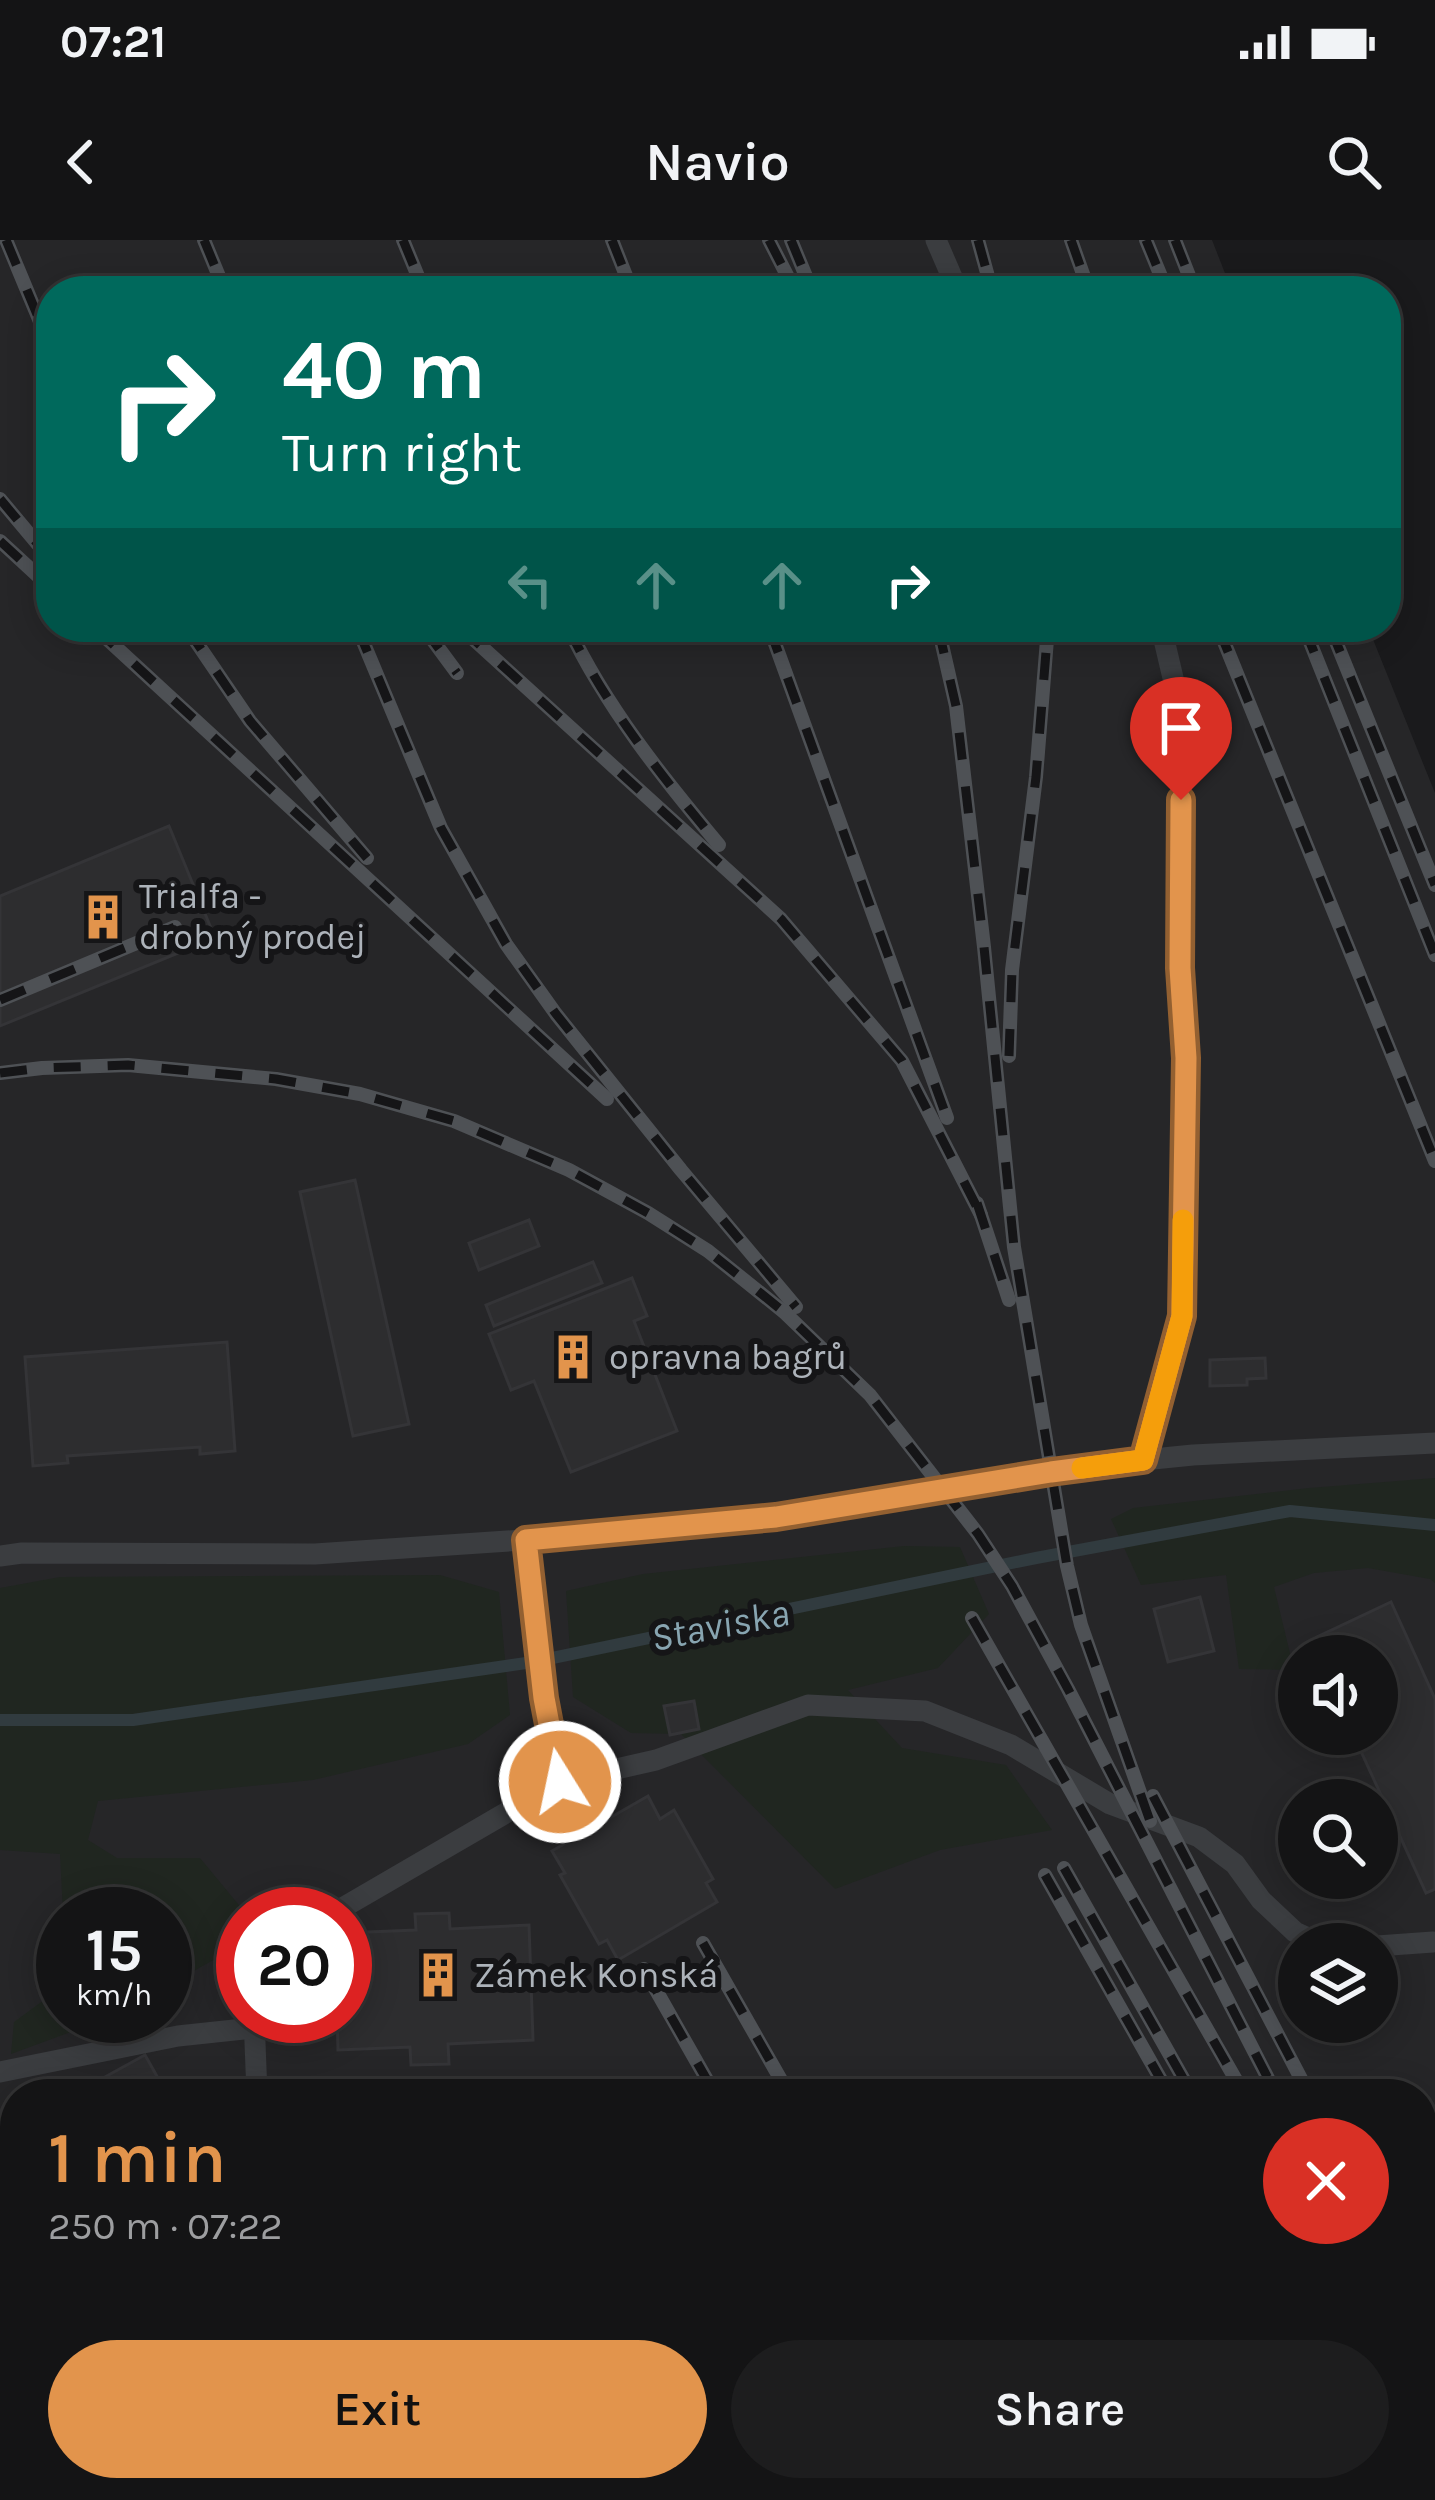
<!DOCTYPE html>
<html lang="en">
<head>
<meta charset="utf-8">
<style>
  body { margin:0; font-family:Karla,sans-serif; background:#1d1d1e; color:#f1f3f6; height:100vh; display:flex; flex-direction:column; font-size:45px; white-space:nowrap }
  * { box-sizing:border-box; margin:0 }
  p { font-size:39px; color:#9d9ea0 }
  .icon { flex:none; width:66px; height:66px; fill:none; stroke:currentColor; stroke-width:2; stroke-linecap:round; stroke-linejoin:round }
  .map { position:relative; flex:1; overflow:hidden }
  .panel { position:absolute; left:0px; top:1839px; width:1437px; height:423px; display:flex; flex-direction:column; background:#141415; border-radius:48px 48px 0 0; box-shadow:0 6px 30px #0003,0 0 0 3px #333334 }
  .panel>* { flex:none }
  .hud { position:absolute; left:36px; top:36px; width:1365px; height:366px; border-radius:48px; box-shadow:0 6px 30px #0003,0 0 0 3px #333334; background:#00695c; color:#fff; overflow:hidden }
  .buttons { position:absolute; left:1278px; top:1395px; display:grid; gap:24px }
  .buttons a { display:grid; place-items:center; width:120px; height:120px; border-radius:50%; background:#141415; box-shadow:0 6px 30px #0003,0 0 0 3px #333334; font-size:60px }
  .speed { position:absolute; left:36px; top:1647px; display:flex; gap:24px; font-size:60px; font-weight:700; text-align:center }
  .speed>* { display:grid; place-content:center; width:156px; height:156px; border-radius:50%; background:#141415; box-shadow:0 6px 30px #0003,0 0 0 3px #333334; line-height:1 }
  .speed small { font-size:30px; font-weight:400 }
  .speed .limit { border:18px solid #d22; background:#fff; color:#111 }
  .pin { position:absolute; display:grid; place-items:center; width:102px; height:102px; color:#fff; margin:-123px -51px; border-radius:50% 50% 50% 0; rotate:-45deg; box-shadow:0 0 12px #0007 }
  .pin .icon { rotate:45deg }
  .me { position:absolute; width:132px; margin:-66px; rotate:350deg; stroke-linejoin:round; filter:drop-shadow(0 0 9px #0008) }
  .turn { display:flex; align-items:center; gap:42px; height:252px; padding:0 48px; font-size:54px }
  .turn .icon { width:156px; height:156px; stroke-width:2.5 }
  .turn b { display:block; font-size:84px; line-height:102px }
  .lanes { display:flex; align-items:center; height:114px; padding:0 48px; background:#0003; justify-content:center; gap:60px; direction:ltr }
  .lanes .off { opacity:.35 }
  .round { display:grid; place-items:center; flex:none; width:126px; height:126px; border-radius:63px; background:#1d1d1e }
  .overview { display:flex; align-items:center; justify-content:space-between; height:204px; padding:0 48px }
  h1 { font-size:72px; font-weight:600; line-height:90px; color:#e2944c }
  .button { display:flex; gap:24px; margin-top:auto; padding:24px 48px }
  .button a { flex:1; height:138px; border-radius:72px; background:#e2944c; color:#111; font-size:48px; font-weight:600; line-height:138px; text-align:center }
  .button a+a { background:#1d1d1e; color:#f1f3f6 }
  .status { display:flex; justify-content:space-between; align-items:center; height:84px; padding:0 60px; background:#141415; direction:ltr }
  .status svg { height:33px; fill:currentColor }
  header { display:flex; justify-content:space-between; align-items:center; height:156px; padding:0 48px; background:#141415; font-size:54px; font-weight:600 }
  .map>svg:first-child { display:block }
  .built { fill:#262628; fill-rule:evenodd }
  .green { fill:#202620 }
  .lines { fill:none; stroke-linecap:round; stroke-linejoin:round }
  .stream { stroke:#313b3f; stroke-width:12 }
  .building { fill:#2d2d2f; stroke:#343437; stroke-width:3 }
  .lane { stroke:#3b3d40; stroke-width:21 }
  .rail-casing { stroke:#4e5155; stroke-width:14 }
  .rail { stroke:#151517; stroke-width:9; stroke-dasharray:27; stroke-linecap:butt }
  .route-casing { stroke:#936031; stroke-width:30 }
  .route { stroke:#e2944c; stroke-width:21 }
  .slow { stroke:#f59e0b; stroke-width:21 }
  .labels { text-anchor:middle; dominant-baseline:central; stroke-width:12; stroke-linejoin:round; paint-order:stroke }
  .poi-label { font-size:36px; fill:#adb3ba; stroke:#151517; text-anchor:start }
  .water-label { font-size:39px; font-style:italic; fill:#88a5b1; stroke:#151517 }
</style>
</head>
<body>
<div class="status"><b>07:21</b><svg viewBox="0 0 49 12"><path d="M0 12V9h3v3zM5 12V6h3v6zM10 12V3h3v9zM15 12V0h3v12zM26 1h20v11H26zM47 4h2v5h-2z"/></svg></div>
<header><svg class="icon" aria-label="back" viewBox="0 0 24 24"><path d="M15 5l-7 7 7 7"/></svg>Navio<svg class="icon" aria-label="search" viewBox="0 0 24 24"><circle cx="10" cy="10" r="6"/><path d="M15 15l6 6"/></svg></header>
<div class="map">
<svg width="1435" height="2260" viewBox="0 0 1435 2260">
  <rect width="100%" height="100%" fill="#1a1a1c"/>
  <!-- built -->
  <path class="built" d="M 0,0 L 1212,0 L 1232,51 L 51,51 L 51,387 L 1368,387 L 1435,553 L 1435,2260 L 0,2260 ZM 1299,1416 L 1377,1416 L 1377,1494 L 1299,1494 ZM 1299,1560 L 1377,1560 L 1377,1638 L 1299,1638 ZM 63,1674 L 165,1674 L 165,1776 L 63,1776 ZM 243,1674 L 345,1674 L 345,1776 L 243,1776 ZM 1299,1704 L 1377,1704 L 1377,1782 L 1299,1782 ZM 15,1854 L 1422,1854 L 1422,2247 L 15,2247 Z"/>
  <!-- green -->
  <g class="green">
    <path d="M 1435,1238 L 1435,1343 L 1430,1339 L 1368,1328 L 1314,1333 L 1274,1347 L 1294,1430 L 1239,1429 L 1226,1335 L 1141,1345 L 1111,1279 L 1133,1268 L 1309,1248 Z"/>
    <path d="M 904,1306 L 960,1307 L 989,1374 L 938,1428 L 848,1450 L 902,1508 L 1006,1525 L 1052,1590 L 940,1610 L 835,1649 L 681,1494 L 631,1493 L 573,1457 L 566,1351 L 643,1334 Z"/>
    <path d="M 440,1335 L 499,1352 L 510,1475 L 468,1504 L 313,1540 L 98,1561 L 88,1600 L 117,1618 L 200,1618 L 243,1670 L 217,1718 L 165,1747 L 165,1674 L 63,1674 L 60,1614 L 0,1610 L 0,1348 L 60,1337 Z"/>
    <path d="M 63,1746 L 63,1776 L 114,1776 L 11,1814 L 14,1782 Z"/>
  </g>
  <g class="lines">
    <!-- stream -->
    <path class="stream" d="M 0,1480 L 133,1480 L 533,1422 L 1036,1318 L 1290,1271 L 1435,1285"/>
  </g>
  <!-- building -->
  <g class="building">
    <path d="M 169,586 L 215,698 L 0,786 L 0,656 Z"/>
    <path d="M 355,940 L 409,1184 L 353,1196 L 300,952 Z"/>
    <path d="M 529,980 L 539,1006 L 479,1030 L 469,1003 Z"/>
    <path d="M 593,1022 L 602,1043 L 494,1086 L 486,1065 Z"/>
    <path d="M 632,1038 L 647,1076 L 634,1081 L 677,1191 L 571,1232 L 534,1141 L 511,1150 L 489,1094 Z"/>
    <path d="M 227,1102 L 235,1211 L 200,1214 L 200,1207 L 67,1216 L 68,1223 L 33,1226 L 25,1117 Z"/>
    <path d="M 1265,1118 L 1266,1138 L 1247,1139 L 1247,1145 L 1210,1146 L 1210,1120 Z"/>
    <path d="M 1200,1357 L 1214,1411 L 1168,1422 L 1154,1369 Z"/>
    <path d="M 1391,1362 L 1435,1459 L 1435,1649 L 1426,1653 L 1353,1494 L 1377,1494 L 1377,1416 L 1326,1416 L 1317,1397 Z"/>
    <path d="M 694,1461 L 699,1489 L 670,1495 L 664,1466 Z"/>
    <path d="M 648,1556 L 660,1579 L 674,1570 L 713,1639 L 706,1643 L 717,1662 L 618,1720 L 607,1700 L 599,1704 L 560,1635 L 565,1633 L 552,1611 Z"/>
    <path d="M 449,1673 L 450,1689 L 529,1685 L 533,1800 L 448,1804 L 449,1824 L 411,1825 L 410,1807 L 338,1810 L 337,1776 L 345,1776 L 345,1693 L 416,1690 L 415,1674 Z"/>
    <path d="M 145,1815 L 167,1854 L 74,1854 Z"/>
    <path d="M 15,1884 L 15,2001 L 0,2002 L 0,1885 Z"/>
    <path d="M 15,2049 L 15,2108 L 0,2081 L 0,2057 Z"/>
    <path d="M 0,2081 L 15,2108 L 15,2247 L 91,2247 L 98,2260 L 0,2260 Z"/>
    <path d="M 91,2247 L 381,2247 L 388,2260 L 98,2260 Z"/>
  </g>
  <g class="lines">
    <!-- lane -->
    <g class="lane">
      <path d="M 936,0 L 958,51"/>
      <path d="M 1143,1220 L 1182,1076 L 1186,818 L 1180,728 L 1182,476 L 1161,387"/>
      <path d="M 0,1316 L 22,1313 L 315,1314 L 612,1294 L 776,1277 L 1051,1231 L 1143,1220 L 1193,1215 L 1435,1203"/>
      <path d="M 559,1542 L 656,1520 L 808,1465 L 925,1471 L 1011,1505 L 1110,1564 L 1199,1597 L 1235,1624 L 1261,1660 L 1295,1692 L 1321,1704"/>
      <path d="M 332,1674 L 559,1542 L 544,1458 L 526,1300"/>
      <path d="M 1377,1706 L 1433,1702"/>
      <path d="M 254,1777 L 257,1854"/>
      <path d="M 0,1832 L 178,1796 L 253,1788"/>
      <path d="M 0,2039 L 15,2030"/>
      <path d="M 478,2247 L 486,2260"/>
    </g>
    <!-- rail casing -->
    <g class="rail-casing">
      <g id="rail">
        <path d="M 6,0 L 51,108"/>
        <path d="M 204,0 L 225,51"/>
        <path d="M 403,0 L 424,51"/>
        <path d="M 612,0 L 632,51"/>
        <path d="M 769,0 L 795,51"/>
        <path d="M 791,0 L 812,51"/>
        <path d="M 978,0 L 992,51"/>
        <path d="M 1071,0 L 1089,51"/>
        <path d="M 1146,0 L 1167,51"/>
        <path d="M 1175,0 L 1195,51"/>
        <path d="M 0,259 L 51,320"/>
        <path d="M 0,301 L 51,348"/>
        <path d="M 94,387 L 607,859"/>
        <path d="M 186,387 L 250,481 L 367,618"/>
        <path d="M 357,387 L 441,588 L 506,704 L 556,774 L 681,930 L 796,1067"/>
        <path d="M 423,387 L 457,433"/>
        <path d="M 460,387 L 781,679 L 902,821 L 981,975"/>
        <path d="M 568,387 C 606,467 663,538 719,605"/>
        <path d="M 769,387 L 947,878"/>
        <path d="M 938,387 L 956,466 L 984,707 L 1014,1007 L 1067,1326 L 1081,1385 L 1150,1581"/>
        <path d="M 1218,387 L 1435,921"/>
        <path d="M 1304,387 L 1435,715"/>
        <path d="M 1330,387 L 1435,645"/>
        <path d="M 0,760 L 175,687"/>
        <path d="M 1009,816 L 1012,730 L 1036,537 L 1048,387"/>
        <path d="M 0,833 L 42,828 L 128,825 L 276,839 L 360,854 L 454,881 L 569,930 L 648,973 L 708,1011 L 784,1072 L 870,1155 L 978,1294 L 1012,1346 L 1068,1449 L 1276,1854"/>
        <path d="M 977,963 L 1009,1060"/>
        <path d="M 972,1378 L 1244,1854"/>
        <path d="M 1153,1556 L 1309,1854"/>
        <path d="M 1064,1628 L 1192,1854"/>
        <path d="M 1045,1635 L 1169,1854"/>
        <path d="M 703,1703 L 789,1854"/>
        <path d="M 644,1729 L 715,1854"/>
        <path d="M 1422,2075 L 1435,2097"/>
        <path d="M 1422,2134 L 1435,2157"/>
        <path d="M 317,2247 L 325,2260"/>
        <path d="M 400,2247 L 407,2260"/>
        <path d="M 559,2247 L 566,2260"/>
        <path d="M 938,2247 L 946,2260"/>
        <path d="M 1013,2247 L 1020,2260"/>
        <path d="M 1392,2247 L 1399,2260"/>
        <path d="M 1415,2247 L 1422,2260"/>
      </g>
    </g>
    <!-- rail -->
    <use href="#rail" class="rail"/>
  </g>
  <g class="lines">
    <!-- route casing -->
    <g class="route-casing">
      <path id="route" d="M 560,1542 L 544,1458 L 526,1300 L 776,1277 L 1051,1232 L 1143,1220 L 1182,1076 L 1186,818 L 1180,728 L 1181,560"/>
    </g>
    <!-- route -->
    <use href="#route" class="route"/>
    <!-- slow -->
    <path class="slow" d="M 1082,1228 L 1143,1220 L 1182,1076 L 1183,980"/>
  </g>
  <!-- icons -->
  <defs>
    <g id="building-bare" transform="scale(3.6)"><path d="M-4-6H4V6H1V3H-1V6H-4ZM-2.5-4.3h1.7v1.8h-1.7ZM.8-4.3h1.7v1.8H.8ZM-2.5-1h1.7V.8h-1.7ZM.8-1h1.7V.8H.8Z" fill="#e2944c" stroke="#151517" stroke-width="2.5" paint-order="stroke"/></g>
  </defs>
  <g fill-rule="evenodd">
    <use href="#building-bare" x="103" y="677"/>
    <use href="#building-bare" x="573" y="1117"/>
    <use href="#building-bare" x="438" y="1735"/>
  </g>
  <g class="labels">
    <!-- poi labels -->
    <g class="poi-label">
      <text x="139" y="656">Trialfa -<tspan x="139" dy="41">drobný prodej</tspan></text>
      <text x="609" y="1117">opravna bagrů</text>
      <text x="474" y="1735">Zámek Konská</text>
    </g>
    <!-- water labels -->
    <g class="water-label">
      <text transform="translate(720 1385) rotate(-11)">Staviska</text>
    </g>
  </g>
</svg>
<div class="buttons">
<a><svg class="icon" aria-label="sound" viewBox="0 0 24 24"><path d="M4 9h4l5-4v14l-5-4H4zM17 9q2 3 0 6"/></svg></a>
<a><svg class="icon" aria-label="search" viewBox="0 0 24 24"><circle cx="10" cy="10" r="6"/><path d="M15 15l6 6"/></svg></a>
<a><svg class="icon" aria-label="layers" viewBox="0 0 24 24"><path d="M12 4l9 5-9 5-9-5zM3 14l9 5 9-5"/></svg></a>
</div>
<div class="speed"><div>15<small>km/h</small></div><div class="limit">20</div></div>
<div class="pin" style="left:1181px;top:560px;background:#d93025"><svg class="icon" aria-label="arrive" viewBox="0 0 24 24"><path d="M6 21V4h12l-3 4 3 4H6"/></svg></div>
<svg class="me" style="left:560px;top:1542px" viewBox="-20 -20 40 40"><circle r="17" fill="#e2944c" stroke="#fff" stroke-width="3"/><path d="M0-11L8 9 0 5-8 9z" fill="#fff"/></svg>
<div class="hud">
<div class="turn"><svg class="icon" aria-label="right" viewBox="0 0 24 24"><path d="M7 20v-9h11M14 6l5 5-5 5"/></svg><div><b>40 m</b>Turn right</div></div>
<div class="lanes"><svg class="icon off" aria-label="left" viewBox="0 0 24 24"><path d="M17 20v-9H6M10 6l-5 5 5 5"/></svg><svg class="icon off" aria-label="ahead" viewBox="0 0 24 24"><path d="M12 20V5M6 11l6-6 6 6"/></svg><svg class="icon off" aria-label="ahead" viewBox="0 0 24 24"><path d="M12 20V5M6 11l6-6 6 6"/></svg><svg class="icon" aria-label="right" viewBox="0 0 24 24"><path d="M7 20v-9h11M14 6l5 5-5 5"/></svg></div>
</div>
<section class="panel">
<div class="overview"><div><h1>1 min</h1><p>250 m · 07:22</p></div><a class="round" style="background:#d93025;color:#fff"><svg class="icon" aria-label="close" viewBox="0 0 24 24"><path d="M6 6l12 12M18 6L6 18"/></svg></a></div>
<div class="button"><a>Exit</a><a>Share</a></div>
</section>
</div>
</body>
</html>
